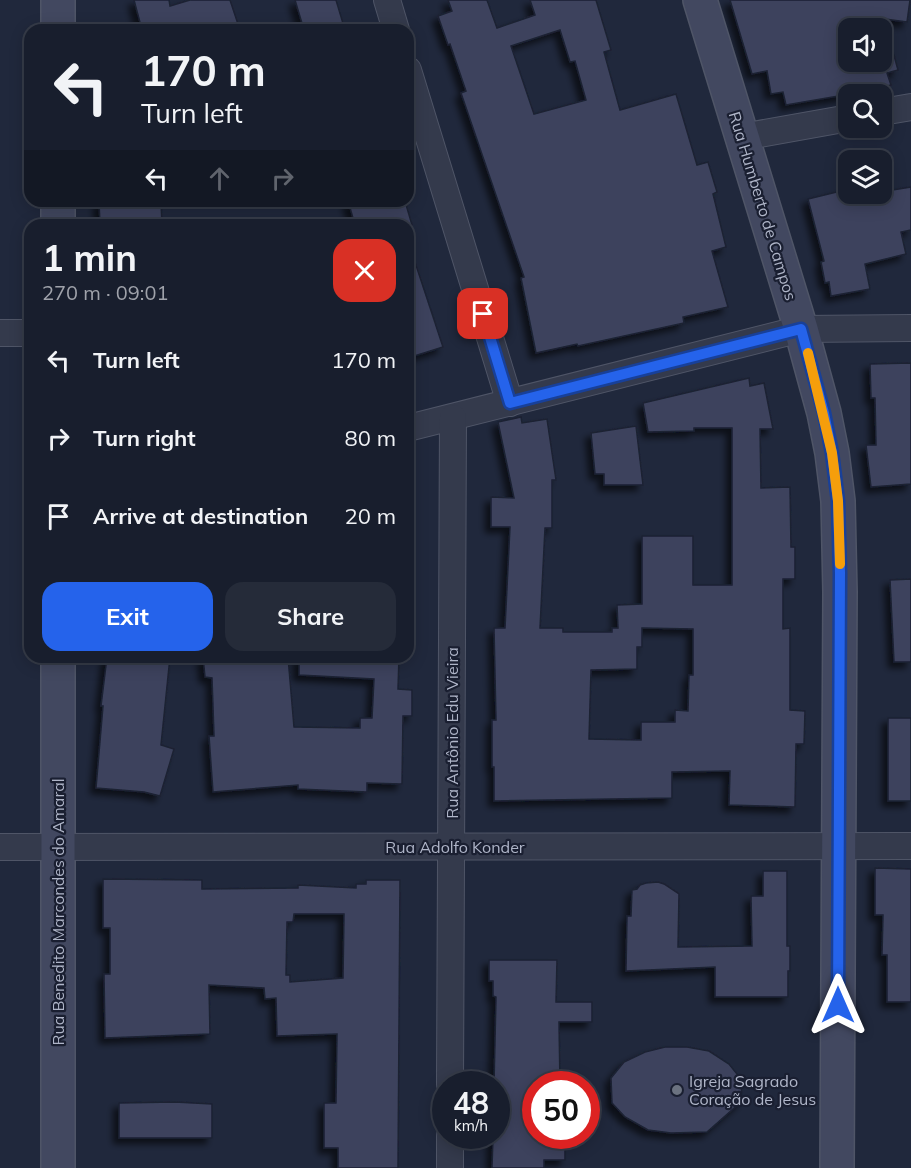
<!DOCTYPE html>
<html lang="en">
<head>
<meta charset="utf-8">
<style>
  body { margin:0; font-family:Mulish,sans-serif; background:#252b39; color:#f1f3f6; height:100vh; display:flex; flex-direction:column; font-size:22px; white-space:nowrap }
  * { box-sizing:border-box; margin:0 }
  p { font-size:20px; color:#9fa2aa }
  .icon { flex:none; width:33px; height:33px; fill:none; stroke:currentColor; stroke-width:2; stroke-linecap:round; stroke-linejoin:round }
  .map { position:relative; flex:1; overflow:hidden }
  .drawer { position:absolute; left:24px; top:219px; width:390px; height:444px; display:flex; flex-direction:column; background:#181e2d; border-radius:18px; box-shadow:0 3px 15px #0003,0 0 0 2px #363c49 }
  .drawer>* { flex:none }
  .guide { position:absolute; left:24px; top:24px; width:390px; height:183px; border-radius:18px; box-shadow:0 3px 15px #0003,0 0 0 2px #363c49; background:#181e2d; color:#f1f3f6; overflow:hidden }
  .fabs { position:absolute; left:838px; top:18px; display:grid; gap:12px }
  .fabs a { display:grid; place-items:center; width:54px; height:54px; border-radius:12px; background:#181e2d; box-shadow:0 3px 15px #0003,0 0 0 2px #363c49; font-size:30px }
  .speed { position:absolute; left:432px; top:1071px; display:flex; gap:12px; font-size:30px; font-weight:700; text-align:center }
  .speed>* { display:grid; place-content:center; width:78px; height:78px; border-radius:50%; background:#181e2d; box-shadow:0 3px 15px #0003,0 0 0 2px #363c49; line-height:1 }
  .speed small { font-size:15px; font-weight:400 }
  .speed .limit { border:9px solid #d22; background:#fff; color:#111 }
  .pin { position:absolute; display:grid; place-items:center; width:51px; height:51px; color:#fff; margin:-26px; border-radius:12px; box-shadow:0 3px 9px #0006 }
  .me { position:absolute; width:66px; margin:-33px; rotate:0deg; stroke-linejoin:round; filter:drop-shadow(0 0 4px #0008) }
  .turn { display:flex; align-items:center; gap:21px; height:126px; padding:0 18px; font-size:27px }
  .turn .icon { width:78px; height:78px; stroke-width:2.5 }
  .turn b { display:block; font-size:42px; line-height:51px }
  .lanes { display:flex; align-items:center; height:57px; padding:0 18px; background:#0003; justify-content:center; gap:30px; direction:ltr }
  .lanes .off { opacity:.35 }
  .round { display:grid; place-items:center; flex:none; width:63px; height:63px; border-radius:18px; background:#252b39 }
  .summary { display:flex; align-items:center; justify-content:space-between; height:102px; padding:0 18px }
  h1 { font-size:36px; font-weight:700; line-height:45px }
  .cta { display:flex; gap:12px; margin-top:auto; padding:12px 18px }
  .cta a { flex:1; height:69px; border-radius:18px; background:#2563eb; color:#fff; font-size:24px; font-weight:700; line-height:69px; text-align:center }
  .cta a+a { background:#252b39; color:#f1f3f6 }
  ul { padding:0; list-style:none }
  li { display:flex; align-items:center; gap:18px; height:78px; padding:0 18px }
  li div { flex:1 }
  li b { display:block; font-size:22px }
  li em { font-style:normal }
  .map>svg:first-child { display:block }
  .building { fill:#3c435d; stroke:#1c2133; stroke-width:1.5; fill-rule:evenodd; filter:url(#shadow) }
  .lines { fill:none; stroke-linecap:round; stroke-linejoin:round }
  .street-casing { stroke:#4f5567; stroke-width:28 }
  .secondary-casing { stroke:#4f5567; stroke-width:36 }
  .street { stroke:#343a4c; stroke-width:26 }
  .secondary { stroke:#424860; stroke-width:33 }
  .route-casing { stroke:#184099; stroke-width:15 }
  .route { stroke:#2563eb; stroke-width:10 }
  .slow { stroke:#f59e0b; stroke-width:10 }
  .worship-dot { fill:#6b7280; stroke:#1a1f31; stroke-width:2 }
  .labels { text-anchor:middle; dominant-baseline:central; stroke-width:4.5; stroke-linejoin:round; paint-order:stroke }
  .street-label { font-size:16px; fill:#afb5c8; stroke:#1a1f31 }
  .poi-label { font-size:16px; fill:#afb5c8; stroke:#1a1f31; text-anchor:start }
</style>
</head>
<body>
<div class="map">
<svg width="911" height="1168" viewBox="0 0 911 1168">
  <defs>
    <filter id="shadow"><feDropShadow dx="-5.5" dy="5.5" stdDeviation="3" flood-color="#0009"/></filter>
  </defs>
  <rect width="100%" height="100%" fill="#20283c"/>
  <!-- building -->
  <g class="building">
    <path d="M 134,0 L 169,0 L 170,6 L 190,0 L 230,0 L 240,30 L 142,30 Z"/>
    <path d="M 295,0 L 336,0 L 345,30 L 304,30 Z"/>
    <path d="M 448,0 L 487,0 L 497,28 L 535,15 L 530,0 L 596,0 L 611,50 L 604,52 L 620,110 L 676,94 L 697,165 L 708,162 L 717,192 L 713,194 L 726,247 L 712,251 L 728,307 L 683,317 L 684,323 L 578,346 L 577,344 L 536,353 L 521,278 L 524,277 L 461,93 L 466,91 L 450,44 L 448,45 L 438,16 L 452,11 ZM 560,30 L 570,62 L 575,61 L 586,100 L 534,114 L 511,46 Z"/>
    <path d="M 730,0 L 910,0 L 907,22 L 884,19 L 898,70 L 887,73 L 891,85 L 868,91 L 786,105 L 783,92 L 771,94 L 767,71 L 752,74 ZM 849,28 L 882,28 L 882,62 L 849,62 Z"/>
    <path d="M 887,155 L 893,190 L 911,187 L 911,230 L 901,232 L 906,254 L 865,264 L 870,289 L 831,296 L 829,282 L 825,283 L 821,262 L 824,261 L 808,199 L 849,189 L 849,194 L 882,194 L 882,160 L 862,160 Z"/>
    <path d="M 99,201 L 161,202 L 162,225 L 100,225 Z"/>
    <path d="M 348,201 L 405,201 L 412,225 L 355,225 Z"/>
    <path d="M 412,253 L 443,347 L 408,358 L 408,254 Z"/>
    <path d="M 911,363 L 911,484 L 871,487 L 866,445 L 876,445 L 875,398 L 871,398 L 870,364 Z"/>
    <path d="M 749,378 L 750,386 L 764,383 L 773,429 L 760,429 L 761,488 L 790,487 L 791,547 L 795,547 L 795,579 L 783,579 L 783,629 L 790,628 L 790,710 L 805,711 L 804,744 L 796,744 L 795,807 L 729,805 L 730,771 L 672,772 L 672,798 L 494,801 L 494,767 L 492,767 L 492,720 L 496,720 L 494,628 L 505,628 L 510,527 L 491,527 L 491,497 L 514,498 L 498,422 L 521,417 L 522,423 L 547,419 L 556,480 L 552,480 L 552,528 L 545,528 L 540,628 L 563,628 L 563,632 L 612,632 L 612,628 L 618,628 L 617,605 L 642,604 L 642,536 L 693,536 L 693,585 L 732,585 L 732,428 L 694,428 L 694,431 L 648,432 L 643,403 ZM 642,628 L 693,629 L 693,675 L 689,675 L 688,711 L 675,710 L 675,722 L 641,722 L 641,740 L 589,739 L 591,670 L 637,669 L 637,647 L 642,647 Z"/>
    <path d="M 636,426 L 643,485 L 604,485 L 604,474 L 595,474 L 591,433 Z"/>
    <path d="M 911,579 L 911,662 L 894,662 L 890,580 Z"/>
    <path d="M 107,657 L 170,657 L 161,745 L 174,749 L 160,796 L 144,792 L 96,788 L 103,706 L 101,706 Z"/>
    <path d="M 203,657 L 288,657 L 294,727 L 360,728 L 360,718 L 372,718 L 374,679 L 299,675 L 299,657 L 399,657 L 398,689 L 412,690 L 412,716 L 403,716 L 402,784 L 367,783 L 367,792 L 298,789 L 298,785 L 213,792 L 209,736 L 214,736 L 212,678 L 205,677 Z"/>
    <rect x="888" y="718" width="23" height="83"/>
    <path d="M 875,868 L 911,869 L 911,1002 L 887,1002 L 887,955 L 882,955 L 883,915 L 875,915 Z"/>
    <path d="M 763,871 L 787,871 L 787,946 L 790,946 L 790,971 L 788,971 L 788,997 L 715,997 L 715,967 L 626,971 L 627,916 L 631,916 L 632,890 L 637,889 L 640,885 L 646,883 L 658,882 L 664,884 L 679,894 L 678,947 L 752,946 L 751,896 L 763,896 Z"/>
    <path d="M 103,879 L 202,880 L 202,889 L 298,888 L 298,885 L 356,888 L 356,884 L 366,884 L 366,880 L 400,880 L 398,1168 L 338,1168 L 338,1148 L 324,1148 L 324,1103 L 336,1103 L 337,1034 L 277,1036 L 276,998 L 265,999 L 264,988 L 209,985 L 210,1034 L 105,1038 L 104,974 L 110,974 L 110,928 L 103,928 ZM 294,914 L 344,914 L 343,978 L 290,982 L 290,975 L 286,975 L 287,922 L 293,922 Z"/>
    <path d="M 489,960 L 557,960 L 556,1002 L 592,1002 L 592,1022 L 559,1022 L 560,1084 L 536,1084 L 536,1136 L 565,1136 L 565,1160 L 544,1160 L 544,1168 L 492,1168 L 493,1136 L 496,1136 L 496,1084 L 494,1084 L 496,997 L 493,996 L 493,981 L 489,981 Z"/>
    <path d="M 665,1047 L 687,1047 L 709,1051 L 729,1064 L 741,1079 L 742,1101 L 707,1132 L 671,1133 L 648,1130 L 625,1117 L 612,1103 L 611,1078 L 624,1062 L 645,1052 Z"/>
    <path d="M 175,1102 L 212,1104 L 212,1138 L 119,1138 L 119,1103 Z"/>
  </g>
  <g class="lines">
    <!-- street casing -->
    <g class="street-casing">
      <g id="street">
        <path d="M 387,0 L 396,30"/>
        <path d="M 408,70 L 510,403"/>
        <path d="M 882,112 L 911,107"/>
        <path d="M 742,137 L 849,118"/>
        <path d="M 0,333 L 30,333"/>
        <path d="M 408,428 L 801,329 L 911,328"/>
        <path d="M 0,847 L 911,846"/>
        <path d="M 450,1084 L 453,418"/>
        <path d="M 450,1168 L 450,1136"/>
      </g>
    </g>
    <!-- secondary casing -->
    <g class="secondary-casing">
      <g id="secondary">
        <path d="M 700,0 L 801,329 L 824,413 L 832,453 L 838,501 L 840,592 L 837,1168"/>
        <path d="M 58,30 L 58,0"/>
        <path d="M 58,225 L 58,201"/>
        <path d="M 58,657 L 58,1168"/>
      </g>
    </g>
    <!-- street -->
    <use href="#street" class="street"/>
    <!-- secondary -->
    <use href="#secondary" class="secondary"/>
  </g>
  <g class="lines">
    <!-- route casing -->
    <g class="route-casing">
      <path id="route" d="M 483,314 L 510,403 L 801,329 L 824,413 L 832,453 L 838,501 L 840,573 L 838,1005"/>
    </g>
    <!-- route -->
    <use href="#route" class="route"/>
    <!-- slow -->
    <path class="slow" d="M 808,353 L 832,453 L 838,501 L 840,564"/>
  </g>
  <!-- markers -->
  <circle class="worship-dot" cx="677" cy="1090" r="6"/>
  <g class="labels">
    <!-- street labels -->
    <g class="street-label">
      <text transform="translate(763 206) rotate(73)">Rua Humberto de Campos</text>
      <text transform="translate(452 733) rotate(-90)">Rua Antônio Edu Vieira</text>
      <text x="455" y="847">Rua Adolfo Konder</text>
      <text transform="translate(58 912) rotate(-90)">Rua Benedito Marcondes do Amaral</text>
    </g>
    <!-- poi labels -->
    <g class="poi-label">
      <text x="689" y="1081">Igreja Sagrado<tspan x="689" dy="18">Coração de Jesus</tspan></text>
    </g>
  </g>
</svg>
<div class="fabs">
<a><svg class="icon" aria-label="sound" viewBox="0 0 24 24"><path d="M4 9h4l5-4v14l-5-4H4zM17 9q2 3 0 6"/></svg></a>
<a><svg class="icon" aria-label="search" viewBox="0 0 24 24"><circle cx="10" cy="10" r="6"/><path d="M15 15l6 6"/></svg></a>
<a><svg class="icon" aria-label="layers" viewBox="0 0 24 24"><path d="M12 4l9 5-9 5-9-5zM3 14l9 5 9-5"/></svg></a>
</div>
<div class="speed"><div>48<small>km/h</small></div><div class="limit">50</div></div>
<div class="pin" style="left:483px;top:314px;background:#d93025"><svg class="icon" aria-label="arrive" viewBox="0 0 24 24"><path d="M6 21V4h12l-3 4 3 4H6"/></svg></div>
<svg class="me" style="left:838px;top:1005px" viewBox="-20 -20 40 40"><path d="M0-17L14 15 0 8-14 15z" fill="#2563eb" stroke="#fff" stroke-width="4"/></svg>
<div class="guide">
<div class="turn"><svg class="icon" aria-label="left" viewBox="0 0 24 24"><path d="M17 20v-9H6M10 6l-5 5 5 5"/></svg><div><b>170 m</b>Turn left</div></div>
<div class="lanes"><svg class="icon" aria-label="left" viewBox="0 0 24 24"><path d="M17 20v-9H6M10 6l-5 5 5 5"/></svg><svg class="icon off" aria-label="ahead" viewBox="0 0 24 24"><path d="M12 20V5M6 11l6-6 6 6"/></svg><svg class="icon off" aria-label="right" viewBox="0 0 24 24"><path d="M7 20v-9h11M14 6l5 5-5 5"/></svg></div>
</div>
<section class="drawer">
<div class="summary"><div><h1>1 min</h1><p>270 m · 09:01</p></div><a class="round" style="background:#d93025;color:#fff"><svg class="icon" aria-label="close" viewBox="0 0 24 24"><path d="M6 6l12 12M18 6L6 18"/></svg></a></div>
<ul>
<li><svg class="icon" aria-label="left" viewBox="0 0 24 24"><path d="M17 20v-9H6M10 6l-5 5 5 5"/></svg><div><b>Turn left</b></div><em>170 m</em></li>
<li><svg class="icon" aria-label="right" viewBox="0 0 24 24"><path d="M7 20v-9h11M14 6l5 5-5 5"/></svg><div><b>Turn right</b></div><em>80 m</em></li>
<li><svg class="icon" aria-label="arrive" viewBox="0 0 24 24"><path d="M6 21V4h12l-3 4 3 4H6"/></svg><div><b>Arrive at destination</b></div><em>20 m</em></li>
</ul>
<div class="cta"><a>Exit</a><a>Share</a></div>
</section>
</div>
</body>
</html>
